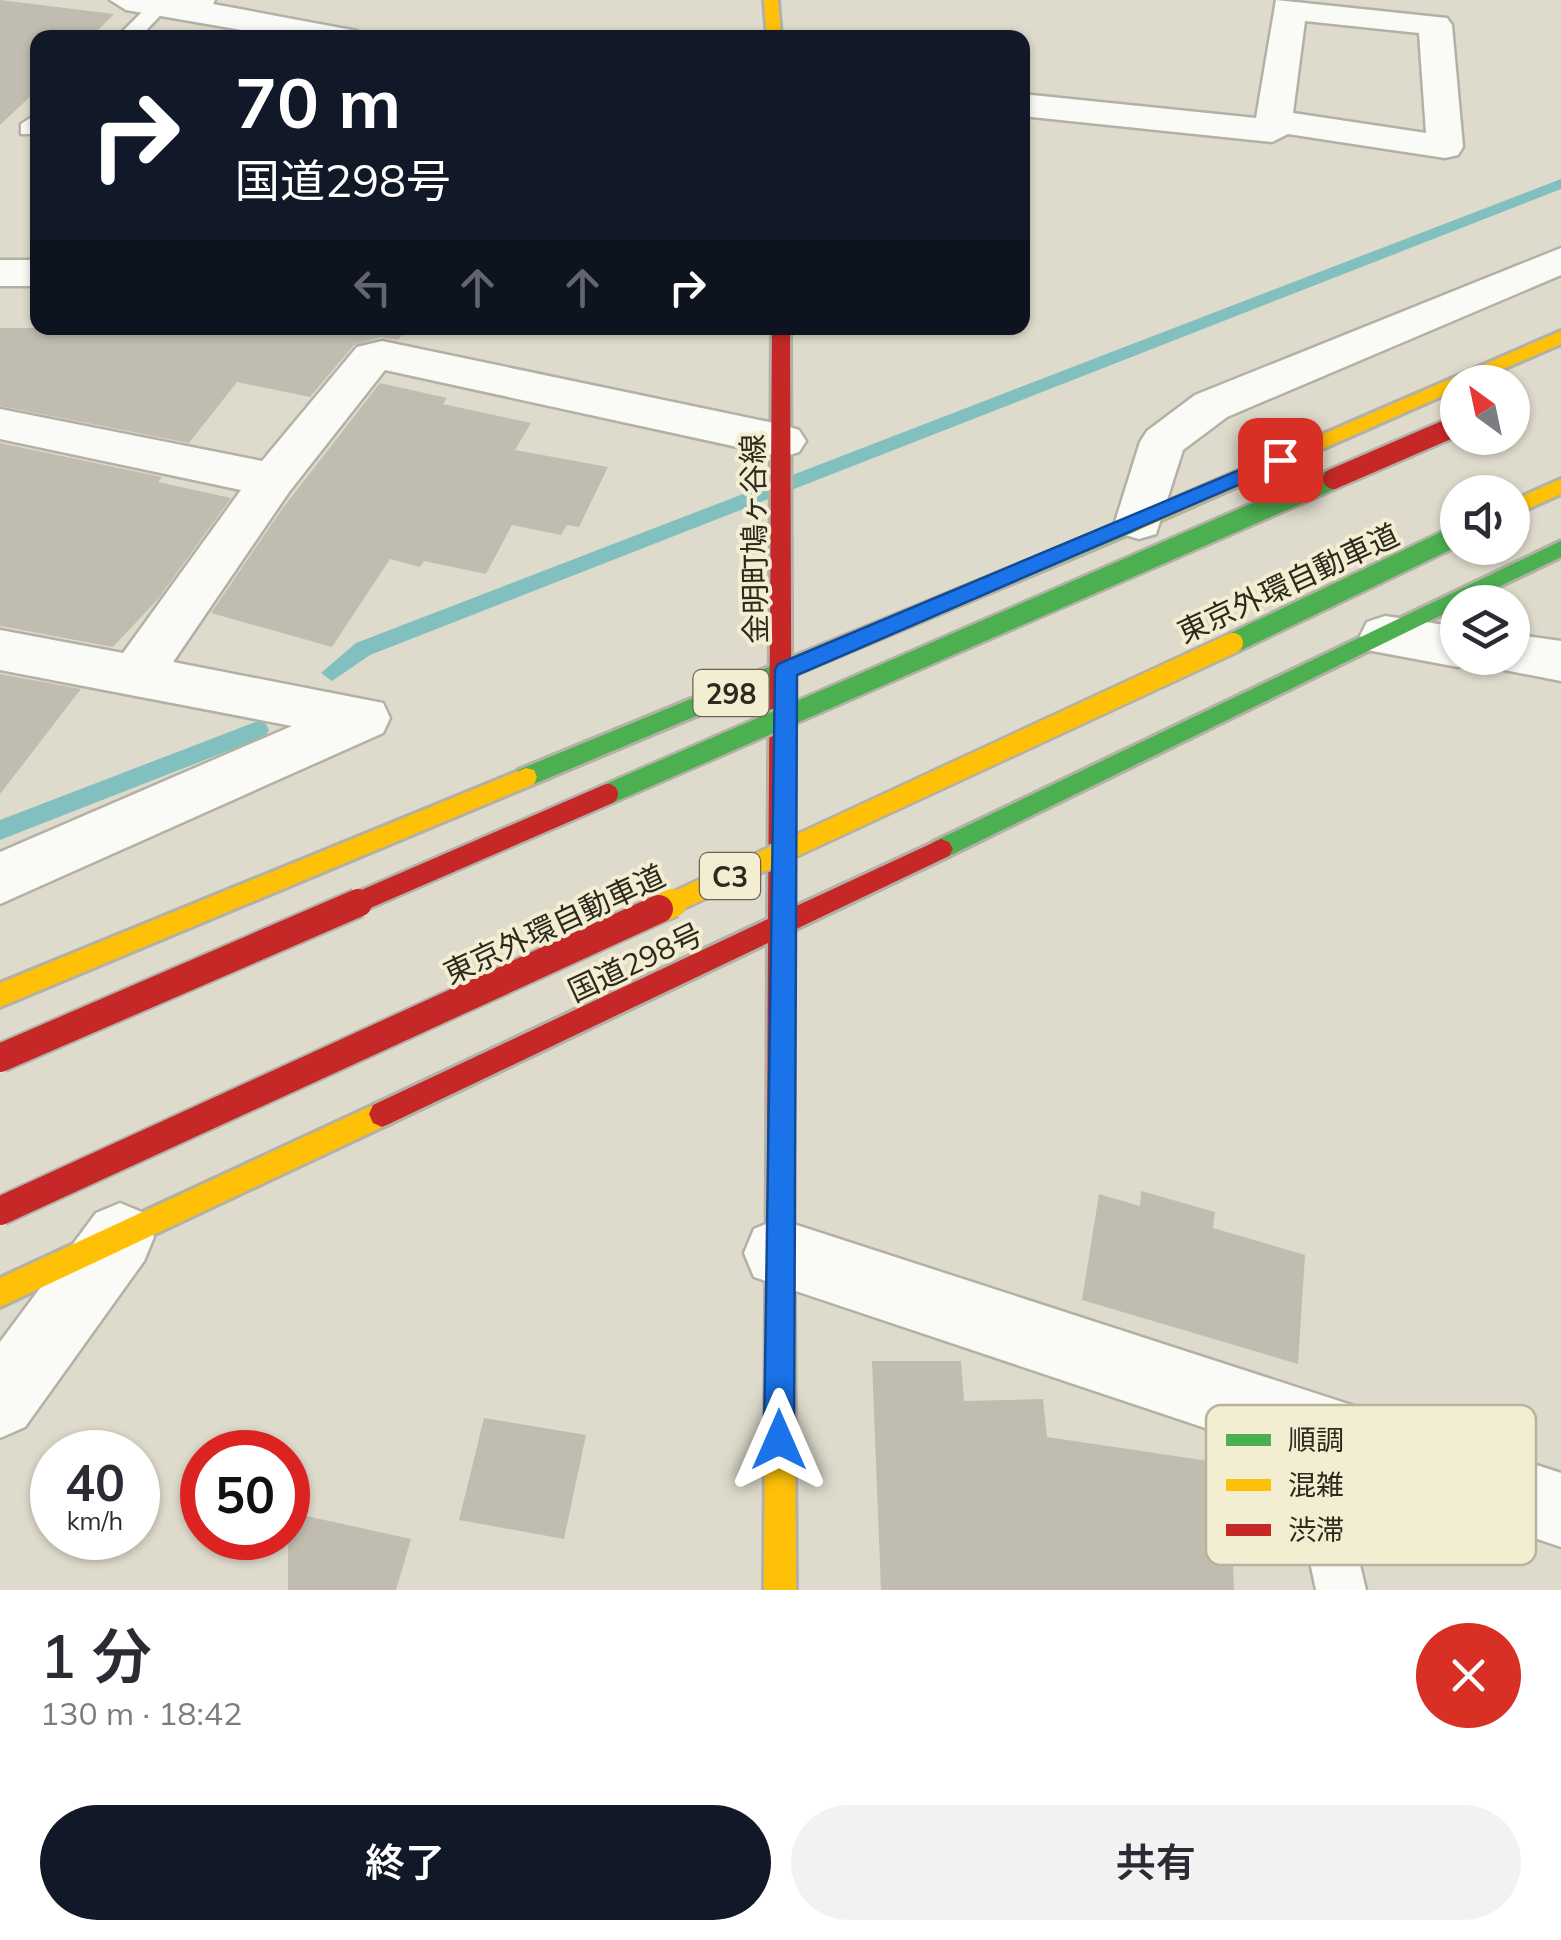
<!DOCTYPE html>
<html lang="ja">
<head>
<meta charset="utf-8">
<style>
  body { margin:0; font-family:Mulish,"Noto Sans JP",sans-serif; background:#f2f2f3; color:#2b2b33; height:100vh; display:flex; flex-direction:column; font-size:38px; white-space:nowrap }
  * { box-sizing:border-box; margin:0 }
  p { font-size:32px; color:#7c7c81 }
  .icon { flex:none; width:55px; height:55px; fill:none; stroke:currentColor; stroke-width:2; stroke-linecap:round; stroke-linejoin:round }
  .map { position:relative; height:1590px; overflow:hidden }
  .drawer { display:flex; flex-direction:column; background:#fff; flex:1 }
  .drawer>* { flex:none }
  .banner { position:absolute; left:30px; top:30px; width:1000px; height:305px; border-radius:20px; box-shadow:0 2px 8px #0004; background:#111827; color:#fff; overflow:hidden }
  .needle { width:65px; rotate:327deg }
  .tools { position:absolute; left:1440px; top:365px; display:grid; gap:20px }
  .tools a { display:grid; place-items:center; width:90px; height:90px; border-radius:50%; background:#fff; box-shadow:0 2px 8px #0004; font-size:50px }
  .speed { position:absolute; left:30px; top:1430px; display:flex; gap:20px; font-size:50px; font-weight:700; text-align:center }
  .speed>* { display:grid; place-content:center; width:130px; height:130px; border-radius:50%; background:#fff; box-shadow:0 2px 8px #0004; line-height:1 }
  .speed small { font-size:25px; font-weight:400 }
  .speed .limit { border:15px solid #d22; background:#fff; color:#111 }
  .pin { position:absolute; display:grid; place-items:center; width:85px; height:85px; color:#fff; margin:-42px; border-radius:20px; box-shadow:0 5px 15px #0006 }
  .me { position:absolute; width:110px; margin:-55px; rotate:0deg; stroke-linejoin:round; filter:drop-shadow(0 0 8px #0008) }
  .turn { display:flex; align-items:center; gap:35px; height:210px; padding:0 40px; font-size:45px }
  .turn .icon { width:130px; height:130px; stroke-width:2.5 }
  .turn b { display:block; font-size:70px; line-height:85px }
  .lanes { display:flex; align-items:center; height:95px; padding:0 40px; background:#0003; justify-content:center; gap:50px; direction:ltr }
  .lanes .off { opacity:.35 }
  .round { display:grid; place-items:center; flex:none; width:105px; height:105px; border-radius:52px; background:#f2f2f3 }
  .overview { display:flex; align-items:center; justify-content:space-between; height:170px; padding:0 40px }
  h1 { font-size:60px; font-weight:600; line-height:75px }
  .button { display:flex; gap:20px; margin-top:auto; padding:20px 40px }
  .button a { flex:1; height:115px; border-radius:60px; background:#111827; color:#fff; font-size:40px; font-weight:600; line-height:115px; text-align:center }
  .button a+a { background:#f2f2f3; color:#2b2b33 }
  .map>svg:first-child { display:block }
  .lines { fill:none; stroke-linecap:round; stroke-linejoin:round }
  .stream { fill:#81c0bf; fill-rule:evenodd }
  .building { fill:#c1bcb0 }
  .lane-casing { stroke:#b3b1a5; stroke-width:5 }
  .street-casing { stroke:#b3b1a5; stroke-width:5 }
  .fast-casing { stroke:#b3b1a5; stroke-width:6 }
  .slow-casing { stroke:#b3b1a5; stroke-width:6 }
  .jam-casing { stroke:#b3b1a5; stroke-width:6 }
  .lane { fill:#fafaf7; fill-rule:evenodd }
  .street { fill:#fafaf7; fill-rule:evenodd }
  .fast { fill:#4caf50; fill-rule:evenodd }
  .slow { fill:#ffc107; fill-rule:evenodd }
  .jam { fill:#c62828; fill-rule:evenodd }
  .fast-bridge-casing { stroke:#b3b1a5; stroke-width:25; stroke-linecap:butt }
  .slow-bridge-far1-casing { stroke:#b3b1a5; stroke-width:25; stroke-linecap:butt }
  .slow-bridge-casing { stroke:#b3b1a5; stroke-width:32; stroke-linecap:butt }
  .jam-bridge-far1-casing { stroke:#b3b1a5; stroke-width:25; stroke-linecap:butt }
  .jam-bridge-casing { stroke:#b3b1a5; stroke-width:32; stroke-linecap:butt }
  .fast-bridge { stroke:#4caf50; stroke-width:20 }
  .slow-bridge-far1 { stroke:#ffc107; stroke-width:20 }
  .slow-bridge { stroke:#ffc107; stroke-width:28 }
  .jam-bridge-far1 { stroke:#c62828; stroke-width:20 }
  .jam-bridge { stroke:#c62828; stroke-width:28 }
  .route { fill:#1a73e8; stroke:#114b97; stroke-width:2.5 }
  .labels { text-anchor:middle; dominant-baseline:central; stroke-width:8; stroke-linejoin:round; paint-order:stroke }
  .shield { fill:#f3eed1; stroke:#686554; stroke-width:2.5 }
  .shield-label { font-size:28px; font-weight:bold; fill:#2c2a1f }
  .street-label { font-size:30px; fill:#2c2a1f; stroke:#f3eed1 }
  .key { fill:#f3eed1; stroke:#b7b39c; stroke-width:2.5 }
  .key-label { font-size:28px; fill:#2c2a1f }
</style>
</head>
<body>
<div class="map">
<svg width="1561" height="1590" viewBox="0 0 1561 1590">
  <rect width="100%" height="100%" fill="#dedbcc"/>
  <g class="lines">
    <!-- stream -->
    <g class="stream">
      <path d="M 1561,179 L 1561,189 L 370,655 L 332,681 L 321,673 L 356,643 Z"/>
      <path d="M 258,721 L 266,724 L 269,730 L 266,736 L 0,840 L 0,820 Z"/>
    </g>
  </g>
  <!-- building -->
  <g class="building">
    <path d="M 0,0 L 114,14 L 90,38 L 38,38 L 38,89 L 0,125 Z"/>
    <path d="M 0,328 L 407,328 L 398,340 L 381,337 L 354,345 L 310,397 L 237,382 L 189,443 L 0,406 Z"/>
    <path d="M 380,383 L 447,398 L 443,404 L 531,423 L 515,450 L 608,467 L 579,527 L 567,525 L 561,535 L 512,525 L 486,574 L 424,561 L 420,567 L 390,559 L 332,647 L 211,613 L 282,509 Z"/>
    <path d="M 0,443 L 162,477 L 158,482 L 231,498 L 158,599 L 113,647 L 0,626 Z"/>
    <path d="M 0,674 L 81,689 L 0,794 Z"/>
    <path d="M 1141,1191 L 1215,1212 L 1213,1228 L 1305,1255 L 1298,1364 L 1082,1300 L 1099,1194 L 1140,1206 Z"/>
    <path d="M 872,1361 L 961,1361 L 964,1401 L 1043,1399 L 1047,1437 L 1229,1464 L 1234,1590 L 881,1590 Z"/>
    <path d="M 484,1418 L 586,1435 L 564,1539 L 459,1520 Z"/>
    <path d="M 288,1512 L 411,1539 L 396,1590 L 288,1590 Z"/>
  </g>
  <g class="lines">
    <!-- lane casing -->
    <g class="lane-casing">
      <g id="lane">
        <path d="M 153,1 L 167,1 L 170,5 L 139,38 L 116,38 Z"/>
        <path d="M 38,113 L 38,134 L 21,134 L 21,124 Z"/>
        <path d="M 1304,1403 L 1320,1410 L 1327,1426 L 1366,1590 L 1316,1590 L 1281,1426 L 1288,1410 Z"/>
      </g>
    </g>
    <!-- street casing -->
    <g class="street-casing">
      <g id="street">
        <path d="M 110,0 L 215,0 L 213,4 L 357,31 L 362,38 L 288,38 L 126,10 Z"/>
        <path d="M 1276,0 L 1447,18 L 1452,25 L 1463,147 L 1458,155 L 1445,158 L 1288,134 L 1272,142 L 1022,116 L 1022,94 L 1256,118 ZM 1305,21 L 1419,33 L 1426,133 L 1293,113 Z"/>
        <path d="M 1561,248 L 1561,275 L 1227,417 L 1183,450 L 1156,534 L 1139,539 L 1122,534 L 1115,522 L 1140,442 L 1147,431 L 1195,395 Z"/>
        <rect x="0" y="260" width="38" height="26"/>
        <path d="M 382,341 L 783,425 L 799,430 L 806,441 L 799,452 L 783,457 L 385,370 L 289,492 L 173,662 L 383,703 L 390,718 L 383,733 L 0,904 L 0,852 L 292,726 L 0,670 L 0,630 L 123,653 L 241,490 L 0,439 L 0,409 L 262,461 L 357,347 Z"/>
        <path d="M 1385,616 L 1458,627 L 1458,658 L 1478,658 L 1458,667 L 1367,650 L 1360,636 L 1367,622 Z"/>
        <path d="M 1512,634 L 1561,641 L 1561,681 L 1494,668 L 1488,658 L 1512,658 Z"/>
        <path d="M 120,1203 L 144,1213 L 154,1237 L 144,1261 L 25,1427 L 0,1438 L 0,1342 L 96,1213 Z"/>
        <path d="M 778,1219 L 1561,1473 L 1561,1547 L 754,1277 L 744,1253 L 754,1229 Z"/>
      </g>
    </g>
    <!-- fast casing -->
    <g class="fast-casing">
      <g id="fast">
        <path d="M 1132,518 L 1139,520 L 1142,525 L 1139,530 L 534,784 L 518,784 L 515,777 L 518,770 Z"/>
        <path d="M 1561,541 L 1561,557 L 1467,602 L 1458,602 L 1458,607 L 949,856 L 941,859 L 933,856 L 929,849 L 933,842 Z"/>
      </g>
    </g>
    <!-- slow casing -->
    <g class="slow-casing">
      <g id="slow">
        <path d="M 764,0 L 778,0 L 781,38 L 767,38 Z"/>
        <path d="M 1561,331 L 1561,344 L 1473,382 L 1458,382 L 1458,389 L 1139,530 L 1132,532 L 1122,525 L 1125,520 Z"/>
        <path d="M 1561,479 L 1561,494 L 1512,516 L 1512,501 Z"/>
        <path d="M 526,768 L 534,770 L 537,777 L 534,784 L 0,1007 L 0,983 Z"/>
        <path d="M 382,1101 L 391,1105 L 395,1114 L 391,1123 L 0,1307 L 0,1278 Z"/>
        <path d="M 780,1147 L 789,1151 L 793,1160 L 796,1590 L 764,1590 L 767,1160 L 771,1151 Z"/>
      </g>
    </g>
    <!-- jam casing -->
    <g class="jam-casing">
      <path id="jam" d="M 772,328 L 790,328 L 792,908 L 941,839 L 949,842 L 953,849 L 949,856 L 792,931 L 793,1160 L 789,1169 L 780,1173 L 771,1169 L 767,1160 L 768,943 L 391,1123 L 382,1127 L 373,1123 L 369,1114 L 373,1105 L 768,919 Z"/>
    </g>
    <!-- lane -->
    <use href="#lane" class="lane"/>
    <!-- street -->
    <use href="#street" class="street"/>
    <!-- fast -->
    <use href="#fast" class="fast"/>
    <!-- slow -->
    <use href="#slow" class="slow"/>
    <!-- jam -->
    <use href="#jam" class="jam"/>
    <!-- fast-bridge casing -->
    <g class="fast-bridge-casing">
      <g id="fast-bridge">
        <path d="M 1233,643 L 1458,535"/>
        <path d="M 608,794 L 1333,479"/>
      </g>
    </g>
    <!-- slow-bridge-far1 casing -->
    <g class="slow-bridge-far1-casing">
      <path id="slow-bridge-far1" d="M 668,905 L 1233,643"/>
    </g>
    <!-- slow-bridge casing -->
    <g class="slow-bridge-casing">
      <path id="slow-bridge" d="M 659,909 L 673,903"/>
    </g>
    <!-- jam-bridge-far1 casing -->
    <g class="jam-bridge-far1-casing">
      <g id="jam-bridge-far1">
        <path d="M 1333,479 L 1458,425"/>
        <path d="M 352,905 L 608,794"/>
      </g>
    </g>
    <!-- jam-bridge casing -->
    <g class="jam-bridge-casing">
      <g id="jam-bridge">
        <path d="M 0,1058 L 358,903"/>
        <path d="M 0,1211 L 659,909"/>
      </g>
    </g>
    <!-- fast-bridge -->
    <use href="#fast-bridge" class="fast-bridge"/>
    <!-- slow-bridge-far1 -->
    <use href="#slow-bridge-far1" class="slow-bridge-far1"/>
    <!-- slow-bridge -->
    <use href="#slow-bridge" class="slow-bridge"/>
    <!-- jam-bridge-far1 -->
    <use href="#jam-bridge-far1" class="jam-bridge-far1"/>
    <!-- jam-bridge -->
    <use href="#jam-bridge" class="jam-bridge"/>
  </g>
  <!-- route -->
  <path class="route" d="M 1280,453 L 1290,460 L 1287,464 L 797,675 L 794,1440 L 790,1451 L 779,1456 L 769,1451 L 764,1440 L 775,670 L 778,664 Z"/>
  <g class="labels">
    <!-- shield labels -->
    <g class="shield">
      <rect x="693.5" y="670" width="75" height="46" rx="8"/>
      <rect x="700" y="853" width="60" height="46" rx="8"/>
    </g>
    <g class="shield-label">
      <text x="731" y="693">298</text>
      <text x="730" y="876">C3</text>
    </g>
    <!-- street labels -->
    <g class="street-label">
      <text transform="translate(754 539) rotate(-91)">金明町鳩ヶ谷線</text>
      <text transform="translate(1288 583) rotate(-25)">東京外環自動車道</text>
      <text transform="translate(554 924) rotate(-25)">東京外環自動車道</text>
      <text transform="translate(635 962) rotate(-25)">国道298号</text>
    </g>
  </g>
  <!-- legend -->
  <rect x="1206" y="1405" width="330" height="160" rx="15" class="key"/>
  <rect x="1226" y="1434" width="45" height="12" fill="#4caf50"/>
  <rect x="1226" y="1479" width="45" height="12" fill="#ffc107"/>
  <rect x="1226" y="1524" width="45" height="12" fill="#c62828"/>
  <g class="key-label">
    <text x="1288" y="1450">順調</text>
    <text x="1288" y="1495">混雑</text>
    <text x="1288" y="1540">渋滞</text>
  </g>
</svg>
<div class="tools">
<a><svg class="needle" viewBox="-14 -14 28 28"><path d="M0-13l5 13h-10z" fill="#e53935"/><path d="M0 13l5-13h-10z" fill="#7c7c81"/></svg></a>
<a><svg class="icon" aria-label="sound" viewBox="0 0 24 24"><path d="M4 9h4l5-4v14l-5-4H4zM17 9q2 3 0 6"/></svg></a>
<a><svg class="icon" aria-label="layers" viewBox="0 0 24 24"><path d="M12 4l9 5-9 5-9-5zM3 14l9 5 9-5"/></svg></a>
</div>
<div class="speed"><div>40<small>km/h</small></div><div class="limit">50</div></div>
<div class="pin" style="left:1280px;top:460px;background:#d93025"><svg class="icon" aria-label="arrive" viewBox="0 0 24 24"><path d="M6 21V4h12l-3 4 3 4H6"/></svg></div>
<svg class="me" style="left:779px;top:1440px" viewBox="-20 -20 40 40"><path d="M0-17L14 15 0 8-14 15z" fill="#1a73e8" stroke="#fff" stroke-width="4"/></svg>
<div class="banner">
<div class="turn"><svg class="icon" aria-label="right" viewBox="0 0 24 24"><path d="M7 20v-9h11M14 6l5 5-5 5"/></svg><div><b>70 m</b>国道298号</div></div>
<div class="lanes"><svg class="icon off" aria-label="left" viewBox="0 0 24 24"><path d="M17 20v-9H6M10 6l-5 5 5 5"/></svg><svg class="icon off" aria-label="ahead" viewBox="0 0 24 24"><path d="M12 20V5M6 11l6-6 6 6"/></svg><svg class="icon off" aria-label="ahead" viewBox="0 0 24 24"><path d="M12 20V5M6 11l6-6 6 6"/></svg><svg class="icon" aria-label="right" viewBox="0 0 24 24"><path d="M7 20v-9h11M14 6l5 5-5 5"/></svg></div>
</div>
</div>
<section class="drawer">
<div class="overview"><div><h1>1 分</h1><p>130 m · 18:42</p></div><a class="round" style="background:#d93025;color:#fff"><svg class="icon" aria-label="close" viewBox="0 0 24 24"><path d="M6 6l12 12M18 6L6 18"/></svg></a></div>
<div class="button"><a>終了</a><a>共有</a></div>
</section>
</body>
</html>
